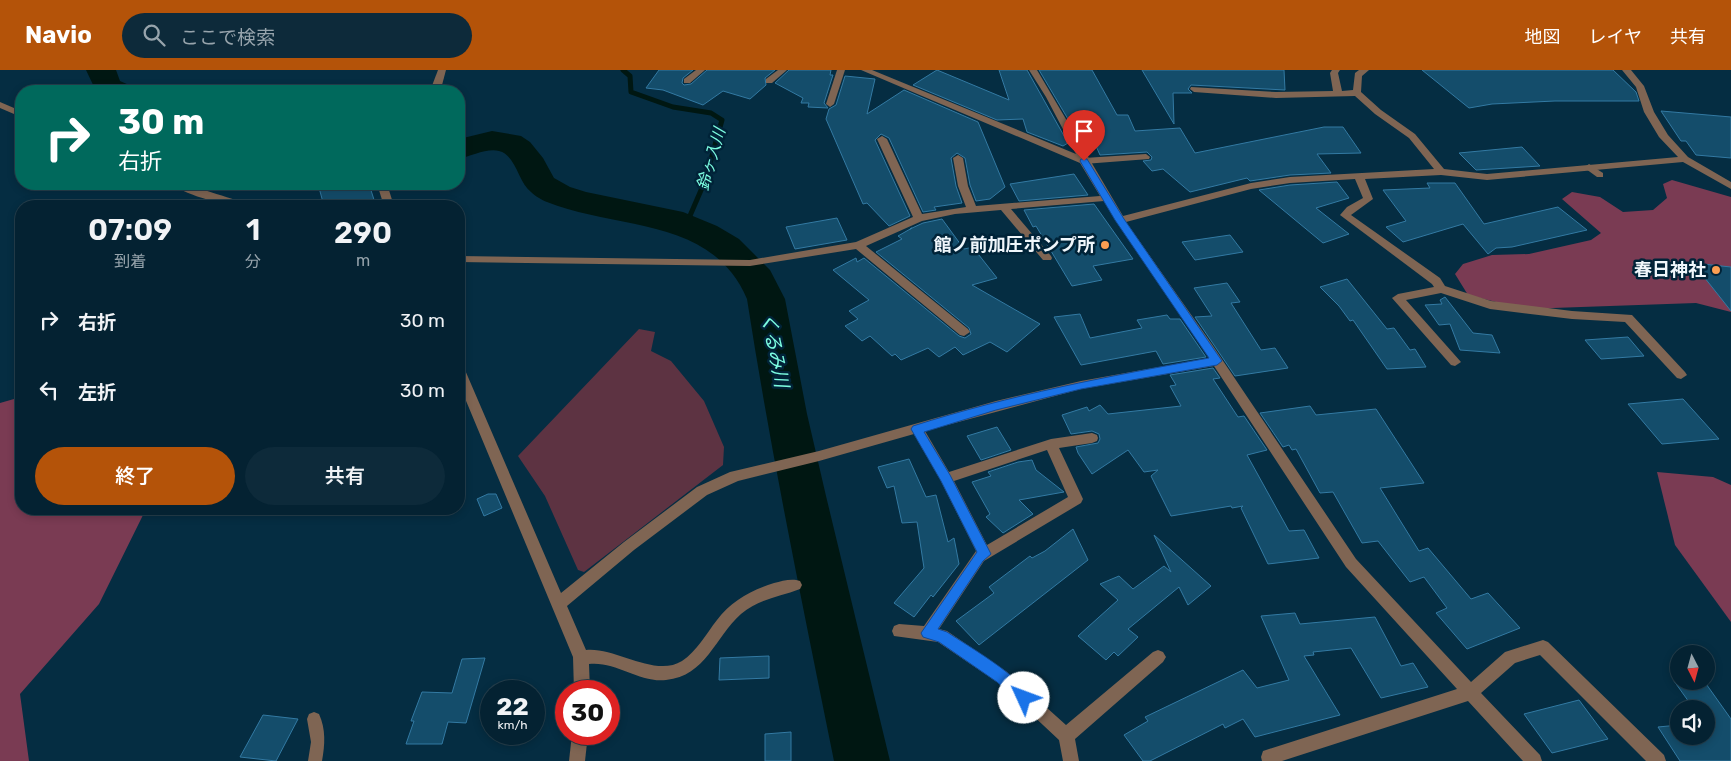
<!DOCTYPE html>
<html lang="ja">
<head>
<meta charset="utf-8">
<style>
  body { margin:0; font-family:Rubik,"Noto Sans JP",sans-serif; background:#0d2a3a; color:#f1f3f6; height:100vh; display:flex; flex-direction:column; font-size:19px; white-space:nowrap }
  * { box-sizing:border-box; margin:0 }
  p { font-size:16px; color:#97a4ac }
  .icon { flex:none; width:28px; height:28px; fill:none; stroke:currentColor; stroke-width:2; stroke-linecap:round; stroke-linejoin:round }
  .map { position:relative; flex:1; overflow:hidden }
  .side { position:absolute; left:15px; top:130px; width:450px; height:315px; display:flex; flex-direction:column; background:#042232; border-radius:20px; box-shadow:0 2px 8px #0003,0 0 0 1px #253f4d }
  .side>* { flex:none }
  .banner { position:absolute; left:15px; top:15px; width:450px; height:105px; border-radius:20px; box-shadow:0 2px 8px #0003,0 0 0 1px #253f4d; background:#00695c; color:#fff; overflow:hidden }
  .needle { width:32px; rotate:174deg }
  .fabs { position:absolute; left:1670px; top:575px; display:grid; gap:10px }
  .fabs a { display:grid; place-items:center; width:45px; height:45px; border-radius:50%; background:#042232; box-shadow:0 2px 8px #0003,0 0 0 1px #253f4d; font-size:25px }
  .speed { position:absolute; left:480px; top:610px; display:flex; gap:10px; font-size:25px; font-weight:700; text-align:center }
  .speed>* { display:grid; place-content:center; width:65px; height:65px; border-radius:50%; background:#042232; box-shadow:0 2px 8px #0003,0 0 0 1px #253f4d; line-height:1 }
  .speed small { font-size:12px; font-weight:400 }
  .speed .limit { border:8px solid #d22; background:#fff; color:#111 }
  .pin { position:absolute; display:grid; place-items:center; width:42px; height:42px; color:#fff; margin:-51px -21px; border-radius:50% 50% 50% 0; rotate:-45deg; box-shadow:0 0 5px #0007 }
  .pin .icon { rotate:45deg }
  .me { position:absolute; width:55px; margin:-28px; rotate:313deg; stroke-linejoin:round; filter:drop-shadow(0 0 4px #0008) }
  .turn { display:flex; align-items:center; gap:18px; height:105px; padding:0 20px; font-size:22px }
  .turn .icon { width:65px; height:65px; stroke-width:2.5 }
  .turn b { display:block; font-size:35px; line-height:42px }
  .eta { display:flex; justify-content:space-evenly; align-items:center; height:85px; text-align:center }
  .eta b { font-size:30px; font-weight:600; line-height:35px }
  .primary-button { display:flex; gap:10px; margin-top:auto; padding:10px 20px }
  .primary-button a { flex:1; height:58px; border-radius:30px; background:#b45309; color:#fff; font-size:20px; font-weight:600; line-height:58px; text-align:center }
  .primary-button a+a { background:#0d2a3a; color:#f1f3f6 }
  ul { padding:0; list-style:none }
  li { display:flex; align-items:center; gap:15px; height:70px; padding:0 20px }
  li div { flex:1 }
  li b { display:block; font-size:19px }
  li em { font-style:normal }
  header { display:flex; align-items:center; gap:30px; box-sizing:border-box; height:70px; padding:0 25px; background:#b45309; color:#fff }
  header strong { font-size:24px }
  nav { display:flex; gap:28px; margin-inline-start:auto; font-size:18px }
  .search { width:350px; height:45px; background:#0d2a3a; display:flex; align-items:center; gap:12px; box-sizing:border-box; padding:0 18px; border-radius:28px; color:#97a4ac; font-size:19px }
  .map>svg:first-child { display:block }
  .green { fill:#5d3342 }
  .forest { fill:#7a3b53 }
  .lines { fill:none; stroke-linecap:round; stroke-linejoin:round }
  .stream { stroke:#001712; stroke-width:5 }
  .river { fill:#001712; fill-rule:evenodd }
  .building { fill:#144d6b; stroke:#337aa3 }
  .service { fill:#7f6553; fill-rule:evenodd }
  .minor { fill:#7f6553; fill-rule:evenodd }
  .route { fill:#1a73e8; stroke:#114b97 }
  .poi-dot { fill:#fb9e52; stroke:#002338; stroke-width:2 }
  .labels { text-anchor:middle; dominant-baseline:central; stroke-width:5; stroke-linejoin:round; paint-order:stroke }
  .far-water-label { font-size:16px; font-style:italic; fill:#7cfde1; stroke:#002338 }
  .poi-label { font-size:18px; font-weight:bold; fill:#eff6fb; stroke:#002338; text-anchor:end }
  .water-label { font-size:19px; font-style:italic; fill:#7cfde1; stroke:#002338 }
</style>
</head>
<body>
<header>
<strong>Navio</strong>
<div class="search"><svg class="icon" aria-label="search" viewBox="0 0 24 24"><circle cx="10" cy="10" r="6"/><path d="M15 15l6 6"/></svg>ここで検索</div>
<nav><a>地図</a><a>レイヤ</a><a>共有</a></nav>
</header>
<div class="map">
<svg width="1731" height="691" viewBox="0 0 1731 691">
  <rect width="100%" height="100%" fill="#052d42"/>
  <!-- green -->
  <path class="green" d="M 639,259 L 655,262 L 651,281 L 671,291 L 704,331 L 724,377 L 723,395 L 584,502 L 578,500 L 545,426 L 518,386 Z"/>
  <!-- forest -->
  <g class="forest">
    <path d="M 1672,110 L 1731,127 L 1731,242 L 1696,233 L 1524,239 L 1468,225 L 1455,204 L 1463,194 L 1492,185 L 1529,184 L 1591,170 L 1601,163 L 1562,129 L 1572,122 L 1600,127 L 1623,142 L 1653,140 L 1667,128 L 1663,114 Z"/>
    <path d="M 21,327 L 21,439 L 146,439 L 99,534 L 20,624 L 29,691 L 0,691 L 0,333 Z"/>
    <path d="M 1657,402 L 1713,407 L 1731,415 L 1731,552 L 1675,475 Z"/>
  </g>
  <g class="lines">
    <!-- stream -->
    <path class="stream" d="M 623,0 L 630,6 L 631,22 L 673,37 L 711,43 L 722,50 L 705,111 L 689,148 L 688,157"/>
    <!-- river -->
    <g class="river">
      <path d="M 86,0 L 116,0 L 120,11 L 129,15 L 133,21 L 96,21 Z"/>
      <path d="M 492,61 L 521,66 L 530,72 L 543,88 L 554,108 L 570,117 L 586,122 L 683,142 L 717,156 L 739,169 L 770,200 L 785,229 L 807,344 L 826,426 L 890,691 L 834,691 C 803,537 771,384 747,229 C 712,146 616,160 547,132 C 542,130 535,126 531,122 C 518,112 516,85 499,81 C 487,78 471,86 459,89 L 459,69 Z"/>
    </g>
  </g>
  <!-- building -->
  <g class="building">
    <path d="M 659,0 L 693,0 L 683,8 L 682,13 L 684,15 L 691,14 L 707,0 L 775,0 L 765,8 L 766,15 L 750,29 L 723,21 L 703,35 L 663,20 L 646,18 Z"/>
    <path d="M 789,0 L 831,0 L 830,5 L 833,5 L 824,33 L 828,38 L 808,37 L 809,33 L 801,33 L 803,28 L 775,13 Z"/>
    <path d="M 937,0 L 1009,30 L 999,0 L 1027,0 L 1068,73 L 1063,76 L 1027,62 L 1023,49 L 997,50 L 913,15 Z"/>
    <path d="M 1039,0 L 1092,0 L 1117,45 L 1128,45 L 1135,61 L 1180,58 L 1195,83 L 1324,57 L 1343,57 L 1361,83 L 1317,84 L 1331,103 L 1290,105 L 1250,111 L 1247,108 L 1190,122 L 1163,99 L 1152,101 L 1143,91 L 1151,90 L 1152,87 L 1147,82 L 1100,85 L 1088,58 L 1078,66 Z"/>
    <path d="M 1142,0 L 1284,0 L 1285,20 L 1191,15 L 1188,19 L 1192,23 L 1173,23 L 1174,54 Z"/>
    <path d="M 1422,0 L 1613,0 L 1636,22 L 1639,31 L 1555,31 L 1492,34 L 1469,38 Z"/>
    <path d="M 845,6 L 875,9 L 867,44 L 904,20 L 978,52 L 1005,117 L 990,129 L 976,131 L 970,115 L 965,88 L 957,83 L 951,88 L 956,116 L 962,133 L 934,137 L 936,140 L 923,142 L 889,68 L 881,64 L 875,70 L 910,146 L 889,156 L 867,133 L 863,134 L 826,49 L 829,39 L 836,35 Z"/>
    <path d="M 1661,41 L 1731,47 L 1731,88 L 1696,85 L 1686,71 L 1681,71 Z"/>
    <path d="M 1522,77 L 1540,96 L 1476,100 L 1459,83 Z"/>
    <path d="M 1074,104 L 1088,125 L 1019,131 L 1010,114 Z"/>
    <path d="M 1337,112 L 1349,128 L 1316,138 L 1349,164 L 1323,173 L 1259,120 L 1290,115 Z"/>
    <path d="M 1427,113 L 1455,113 L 1484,154 L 1558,137 L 1587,160 L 1512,177 L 1496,178 L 1488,184 L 1463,154 L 1403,172 L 1386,157 L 1406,151 L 1383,120 L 1430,118 Z"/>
    <path d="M 318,114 L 369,114 L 376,136 L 324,136 Z"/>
    <path d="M 1094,134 L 1133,189 L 1093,196 L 1102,210 L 1072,216 L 1036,156 L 1033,157 L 1024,140 Z"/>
    <path d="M 837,148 L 847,170 L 795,179 L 786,157 Z"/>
    <path d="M 942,149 L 964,179 L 969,178 L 972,181 L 975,180 L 997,208 L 972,215 L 1040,254 L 1007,282 L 990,272 L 963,285 L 955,277 L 939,287 L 928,278 L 901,290 L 895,284 L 892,286 L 870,266 L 862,271 L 845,256 L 858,249 L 849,241 L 869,230 L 833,200 L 856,188 L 857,192 L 864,188 L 959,266 L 965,268 L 971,264 L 969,258 L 876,182 L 902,169 L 898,166 L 912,158 L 910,159 L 923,153 Z"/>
    <path d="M 1230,165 L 1243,182 L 1195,190 L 1182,172 Z"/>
    <path d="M 1693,193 L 1731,197 L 1731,241 Z"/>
    <path d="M 1347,209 L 1387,259 L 1394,258 L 1410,280 L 1415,279 L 1426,297 L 1387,299 L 1353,250 L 1350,251 L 1339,236 L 1320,217 Z"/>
    <path d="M 1227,213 L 1240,232 L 1231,233 L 1261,280 L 1275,278 L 1288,298 L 1235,306 L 1195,247 L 1212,246 L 1194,218 Z"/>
    <path d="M 1445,227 L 1473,263 L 1492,265 L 1500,283 L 1460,280 L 1450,254 L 1439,255 L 1425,235 L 1442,234 L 1440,230 Z"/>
    <path d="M 1080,244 L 1090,268 L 1142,258 L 1137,250 L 1167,245 L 1170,249 L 1180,249 L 1206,287 L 1163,294 L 1156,281 L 1081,295 L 1054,247 Z"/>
    <path d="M 1628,267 L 1644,286 L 1601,289 L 1585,270 Z"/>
    <path d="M 1213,298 L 1220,308 L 1213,309 L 1238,347 L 1244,346 L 1267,380 L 1247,385 L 1289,461 L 1304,460 L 1319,488 L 1268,494 L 1241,438 L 1243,436 L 1232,438 L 1231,436 L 1171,446 L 1151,406 L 1158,400 L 1144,402 L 1128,380 L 1092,404 L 1078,383 L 1076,377 L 1098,373 L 1100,369 L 1099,364 L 1092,361 L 1071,364 L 1062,345 L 1087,337 L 1089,341 L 1100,335 L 1108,344 L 1181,336 L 1170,316 L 1176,315 L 1170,305 Z"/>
    <path d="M 1683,329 L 1719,369 L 1662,374 L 1628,334 Z"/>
    <path d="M 1310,336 L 1316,345 L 1376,339 L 1424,413 L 1380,418 L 1419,481 L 1428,478 L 1471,529 L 1488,523 L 1520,558 L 1467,579 L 1436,543 L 1447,538 L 1424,507 L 1410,512 L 1378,471 L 1362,473 L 1333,422 L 1320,423 L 1296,379 L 1292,380 L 1289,375 L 1283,377 L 1260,343 Z"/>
    <path d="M 997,357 L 1011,380 L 981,390 L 967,366 Z"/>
    <path d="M 909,389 L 926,427 L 936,425 L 948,472 L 954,468 L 959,494 L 933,527 L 931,525 L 914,547 L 894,533 L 924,498 L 917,452 L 902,453 L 894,416 L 887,418 L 878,397 Z"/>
    <path d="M 1032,390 L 1036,400 L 1064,422 L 1019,430 L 1033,444 L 1003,463 L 986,447 L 990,444 L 972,412 L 991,406 L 988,402 L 1018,392 Z"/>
    <path d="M 488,424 L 496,424 L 502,438 L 484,446 L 477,429 Z"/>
    <path d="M 1073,459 L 1088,490 L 979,575 L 956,551 L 994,523 L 989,517 L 1030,486 L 1032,488 L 1045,481 Z"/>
    <path d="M 1154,465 L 1211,516 L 1188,535 L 1179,517 L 1128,559 L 1138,567 L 1118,586 L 1114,582 L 1106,590 L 1078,566 L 1118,530 L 1100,514 L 1119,506 L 1133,519 L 1164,496 L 1171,502 Z"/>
    <path d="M 1295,543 L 1300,554 L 1375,547 L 1401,596 L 1413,593 L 1428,617 L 1381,628 L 1351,578 L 1313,582 L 1314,585 L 1304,586 L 1340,645 L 1255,667 L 1243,649 L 1225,658 L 1223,654 L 1150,691 L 1143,691 L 1124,665 L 1148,651 L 1145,647 L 1243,600 L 1257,618 L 1289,610 L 1261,546 Z"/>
    <path d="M 769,586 L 769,608 L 719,610 L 720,588 Z"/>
    <path d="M 485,588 L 466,653 L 448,652 L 442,674 L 406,674 L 414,651 L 411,651 L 422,622 L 452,623 L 462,589 Z"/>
    <path d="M 1674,611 L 1704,611 L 1731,649 L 1731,691 L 1680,691 L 1658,657 L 1679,655 L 1679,666 L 1706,666 L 1706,639 L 1694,639 Z"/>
    <path d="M 1579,630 L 1608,669 L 1552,683 L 1524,644 Z"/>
    <path d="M 263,645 L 298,649 L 276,691 L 240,687 Z"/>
    <path d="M 791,662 L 791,691 L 765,691 L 765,664 Z"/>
  </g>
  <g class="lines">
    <!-- service -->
    <g class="service">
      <path d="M 1146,84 L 1150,87 L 1149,89 L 1084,94 L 1080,91 L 1084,88 Z"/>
      <path d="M 1589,94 L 1603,103 L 1603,107 L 1597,107 L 1586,99 L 1585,97 Z"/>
      <path d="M 314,642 L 319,644 C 326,659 325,675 322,691 L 308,691 L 311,672 L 307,649 L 309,644 Z"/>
    </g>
    <!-- minor -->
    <g class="minor">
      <path d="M 438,0 L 446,0 L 442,15 L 438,21 L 430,21 Z"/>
      <path d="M 696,0 L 705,0 L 690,13 L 684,13 L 684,9 Z"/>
      <path d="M 778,0 L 787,0 L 772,13 L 766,13 L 766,9 Z"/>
      <path d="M 837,0 L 845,0 L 834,34 L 830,37 L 826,34 Z"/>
      <path d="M 861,0 L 872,0 L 1076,84 L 1046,27 L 1029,0 L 1037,0 L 1123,146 L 1251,113 L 1290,107 L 1434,99 L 1409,68 L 1375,44 L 1355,26 L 1276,28 L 1194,22 L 1190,19 L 1191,17 L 1276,22 L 1333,21 L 1330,3 L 1332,0 L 1340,0 L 1338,3 L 1342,21 L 1353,20 L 1355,3 L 1359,0 L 1369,0 L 1362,6 L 1361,22 L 1381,40 L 1415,64 L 1444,99 L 1487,104 L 1678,87 L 1659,67 L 1644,42 L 1636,17 L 1622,0 L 1631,0 L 1644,16 L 1654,42 L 1668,65 L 1688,87 L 1731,112 L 1731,119 L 1683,92 L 1487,110 L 1441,105 L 1365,109 L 1373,129 L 1351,145 L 1440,208 L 1445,216 L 1491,231 L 1572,241 L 1632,245 L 1685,302 L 1687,305 L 1681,309 L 1677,308 L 1625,252 L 1572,249 L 1490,239 L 1441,223 L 1406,230 L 1461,292 L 1455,296 L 1451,295 L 1392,228 L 1398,224 L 1434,217 L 1432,214 L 1340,145 L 1347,137 L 1363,128 L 1355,109 L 1290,113 L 1251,119 L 1126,152 L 1211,273 L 1356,489 L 1471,612 L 1505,582 L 1543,570 L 1548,572 L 1664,685 L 1666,691 L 1646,691 L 1540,585 L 1515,593 L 1481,623 L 1540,685 L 1542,691 L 1523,691 L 1468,631 L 1282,691 L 1262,691 L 1261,687 L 1263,681 L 1269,679 L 1457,619 L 1346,497 L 1214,296 L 1081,319 L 925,361 L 949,402 L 1051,369 L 1092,363 L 1097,365 L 1098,368 L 1097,371 L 1092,373 L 1059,378 L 1083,429 L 1081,433 L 984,491 L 939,559 L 947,561 L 1007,602 L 1066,655 L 1153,582 L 1158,580 L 1163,582 L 1166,587 L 1163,592 L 1075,669 L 1079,691 L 1063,691 L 1059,670 L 997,612 L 938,572 L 894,566 L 892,561 L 894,556 L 899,554 L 924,556 L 976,481 L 941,411 L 914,364 L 819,391 L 738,411 L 707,425 L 634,480 L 567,536 L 586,580 C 616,577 655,608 682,591 C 697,581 706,564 717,550 C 731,531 751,520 774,513 C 782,511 792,508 800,511 L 802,515 L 800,519 C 779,527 759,529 741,544 C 715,567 706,606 666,610 C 639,613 616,591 589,594 L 590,621 L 574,621 L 573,587 L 459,314 L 459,296 L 463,297 L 465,300 L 561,523 L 624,472 L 697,417 L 730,402 L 819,381 L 996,331 L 1081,311 L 1209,288 L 1104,131 L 1011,139 L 1051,186 L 1052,188 L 1051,190 L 1043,190 L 1001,140 L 955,144 L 922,151 L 866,176 L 968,259 L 970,262 L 964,266 L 960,265 L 856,179 L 750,196 L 459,192 L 459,186 L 750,190 L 856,172 L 913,147 L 877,69 L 882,66 L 887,69 L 922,144 L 966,137 L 958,116 L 953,88 L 958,85 L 963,88 L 968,116 L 976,136 L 1100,126 L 1080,93 ZM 1047,380 L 1068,427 L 987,475 L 954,411 Z"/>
      <path d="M 0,32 L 21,41 L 21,47 L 0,38 Z"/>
      <path d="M 173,114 C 189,113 230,129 249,134 L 250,136 C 232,137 187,127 173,114 Z"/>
      <path d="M 377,114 L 387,114 L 394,136 L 384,136 Z"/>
      <path d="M 572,664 L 588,664 L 585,691 L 569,691 Z"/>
    </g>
  </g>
  <!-- route -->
  <path class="route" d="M 1081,89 L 1087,89 L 1124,149 L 1222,291 L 1217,295 L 1081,319 L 996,340 L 924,362 L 950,405 L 991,484 L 983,491 L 938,559 L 947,562 C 968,576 1022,607 1031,628 L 1029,632 L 1024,634 L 1019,632 L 997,612 L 939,572 L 923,567 L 921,563 L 977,482 L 941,411 L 911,359 L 913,356 C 1010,325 1109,306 1209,288 L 1115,150 L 1080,91 Z"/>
  <!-- markers -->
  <g class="poi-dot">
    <circle cx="1105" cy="175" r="5"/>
    <circle cx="1716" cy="200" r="5"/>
  </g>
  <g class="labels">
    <!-- far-water labels -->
    <g class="far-water-label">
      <text transform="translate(711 89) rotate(-74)">鈴ヶ入川</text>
    </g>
    <!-- poi labels -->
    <g class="poi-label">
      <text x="1095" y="175">館ノ前加圧ポンプ所</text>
      <text x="1706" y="200">春日神社</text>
    </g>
    <!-- water labels -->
    <g class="water-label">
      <text transform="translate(775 280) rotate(79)">くるみ川</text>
    </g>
  </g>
</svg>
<div class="fabs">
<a><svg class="needle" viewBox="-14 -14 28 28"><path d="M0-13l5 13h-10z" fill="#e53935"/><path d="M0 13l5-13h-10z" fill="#97a4ac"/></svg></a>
<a><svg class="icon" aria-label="sound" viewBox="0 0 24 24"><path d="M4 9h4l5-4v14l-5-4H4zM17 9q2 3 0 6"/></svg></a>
</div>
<div class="speed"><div>22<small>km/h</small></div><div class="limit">30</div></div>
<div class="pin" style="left:1084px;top:91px;background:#d93025"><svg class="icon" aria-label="arrive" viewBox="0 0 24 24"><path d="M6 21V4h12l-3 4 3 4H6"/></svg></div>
<svg class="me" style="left:1024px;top:628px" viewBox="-20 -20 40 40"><circle r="19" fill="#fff"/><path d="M0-13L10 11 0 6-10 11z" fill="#1a73e8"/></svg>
<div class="banner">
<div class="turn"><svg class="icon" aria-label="right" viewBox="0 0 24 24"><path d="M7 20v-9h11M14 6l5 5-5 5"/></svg><div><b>30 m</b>右折</div></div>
</div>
<section class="side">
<div class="eta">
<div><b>07:09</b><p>到着</p></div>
<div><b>1</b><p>分</p></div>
<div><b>290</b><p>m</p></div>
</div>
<ul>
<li><svg class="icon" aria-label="right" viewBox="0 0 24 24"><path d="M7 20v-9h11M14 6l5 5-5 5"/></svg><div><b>右折</b></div><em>30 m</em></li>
<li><svg class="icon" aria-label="left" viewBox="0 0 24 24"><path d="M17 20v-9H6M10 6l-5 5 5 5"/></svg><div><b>左折</b></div><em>30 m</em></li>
</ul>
<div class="primary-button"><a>終了</a><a>共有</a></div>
</section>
</div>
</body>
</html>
